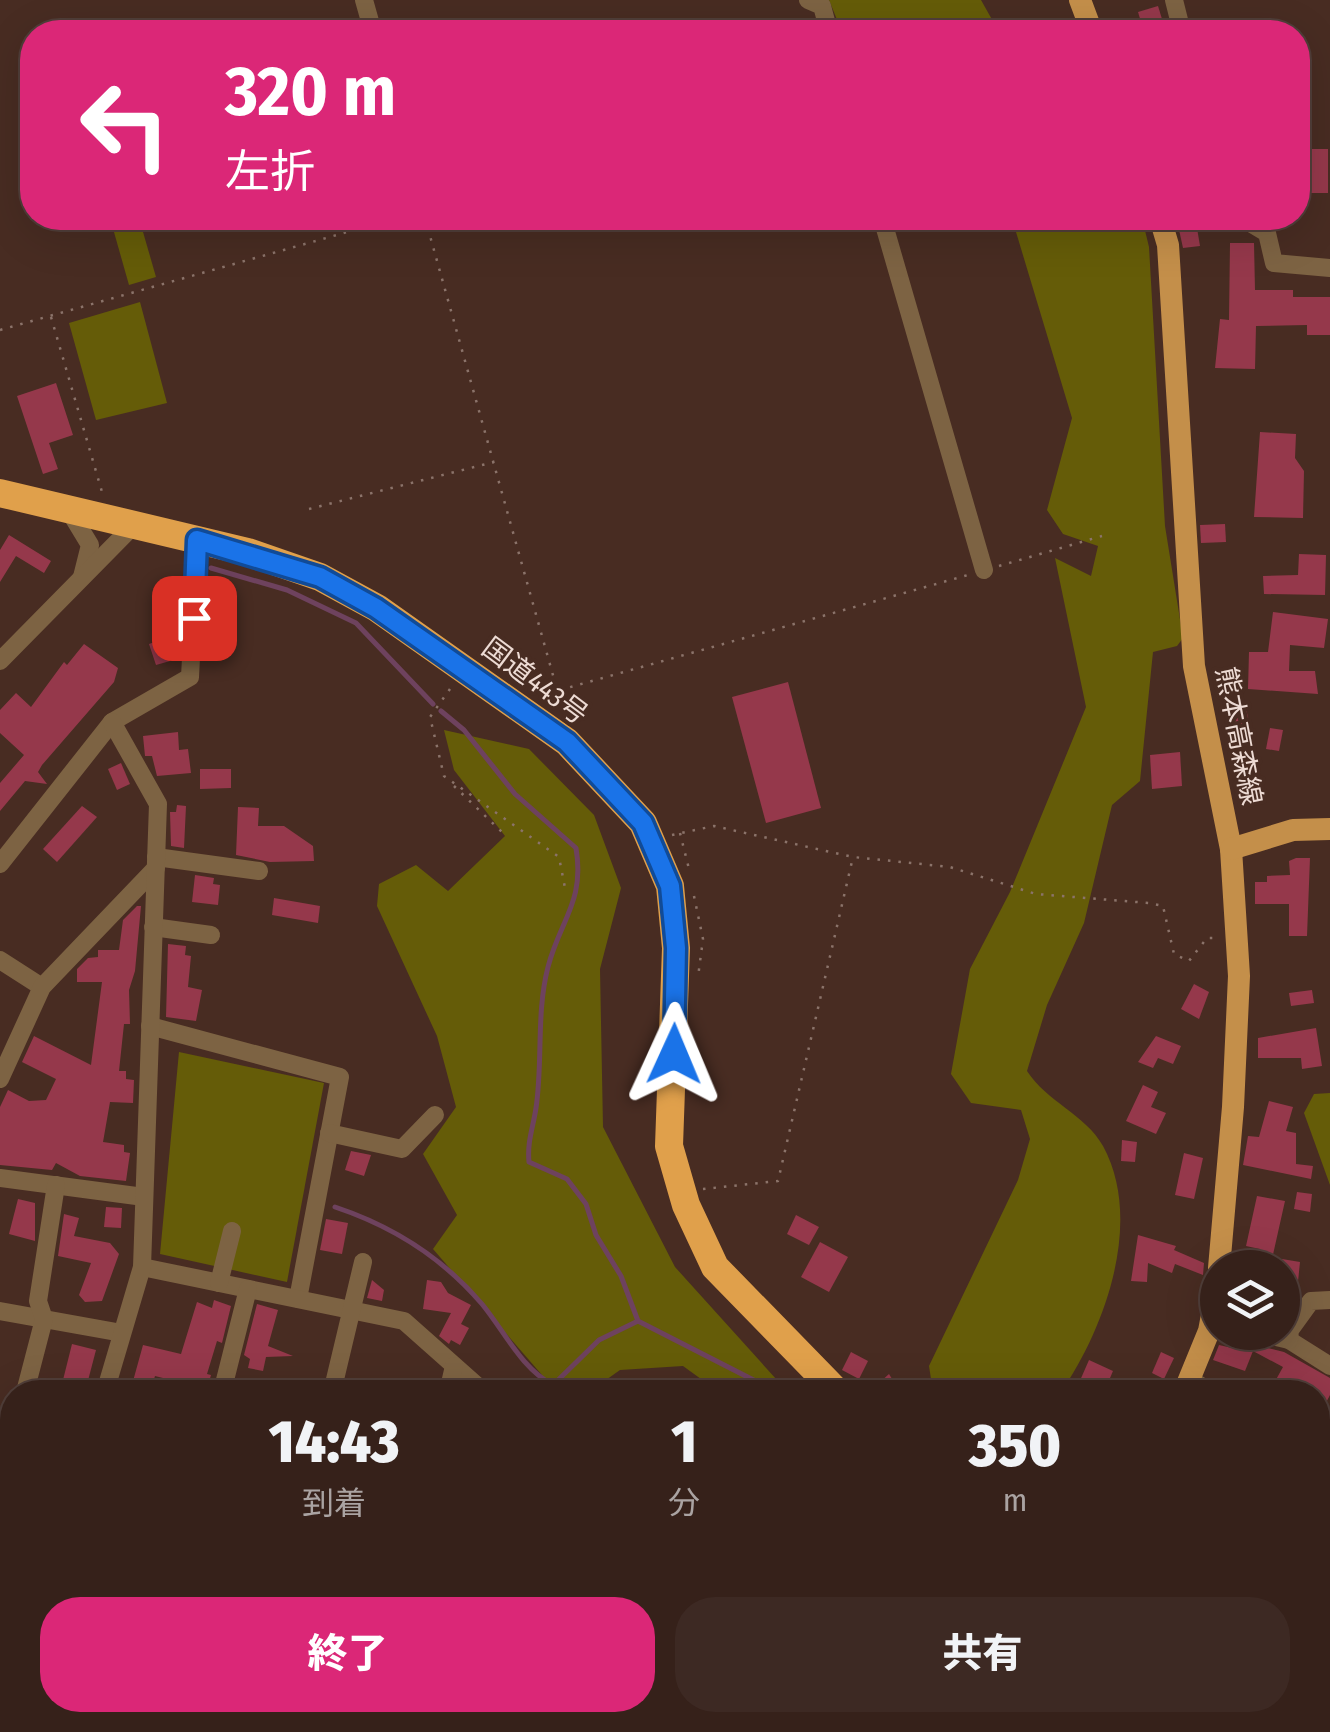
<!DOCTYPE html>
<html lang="ja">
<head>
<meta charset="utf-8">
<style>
  body { margin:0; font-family:"Fira Sans Condensed","Noto Sans JP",sans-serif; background:#3d2923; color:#f1f3f6; height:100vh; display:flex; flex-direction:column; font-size:38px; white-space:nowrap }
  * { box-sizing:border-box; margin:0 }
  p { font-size:32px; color:#aaa3a2 }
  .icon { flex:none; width:55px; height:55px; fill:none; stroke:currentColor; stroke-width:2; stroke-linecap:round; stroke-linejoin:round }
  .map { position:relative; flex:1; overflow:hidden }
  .side { position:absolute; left:0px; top:1380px; width:1330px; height:352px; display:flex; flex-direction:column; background:#36211a; border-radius:40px 40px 0 0; box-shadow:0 10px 40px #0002,0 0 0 2px #503e39 }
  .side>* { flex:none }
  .banner { position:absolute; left:20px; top:20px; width:1290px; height:210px; border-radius:40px; box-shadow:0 10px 40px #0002,0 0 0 2px #503e39; background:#db2777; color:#fff; overflow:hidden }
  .fabs { position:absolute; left:1200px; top:1250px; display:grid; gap:20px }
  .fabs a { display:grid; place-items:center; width:100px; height:100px; border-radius:50%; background:#36211a; box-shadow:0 10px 40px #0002,0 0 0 2px #503e39; font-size:50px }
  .pin { position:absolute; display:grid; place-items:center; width:85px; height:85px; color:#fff; margin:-42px; border-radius:20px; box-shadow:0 5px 15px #0006 }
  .me { position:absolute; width:110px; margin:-55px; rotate:1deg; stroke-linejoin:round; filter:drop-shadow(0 0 8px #0008) }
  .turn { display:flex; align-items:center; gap:35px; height:210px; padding:0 40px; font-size:45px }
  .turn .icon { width:130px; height:130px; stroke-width:2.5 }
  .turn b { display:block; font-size:70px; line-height:85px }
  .eta { display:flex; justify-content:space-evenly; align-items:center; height:170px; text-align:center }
  .eta b { font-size:60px; font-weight:800; line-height:70px }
  .button { display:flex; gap:20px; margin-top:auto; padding:20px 40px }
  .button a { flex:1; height:115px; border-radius:40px; background:#db2777; color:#fff; font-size:40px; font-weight:800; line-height:115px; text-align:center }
  .button a+a { background:#3d2923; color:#f1f3f6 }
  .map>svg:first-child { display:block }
  .green { fill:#655c08 }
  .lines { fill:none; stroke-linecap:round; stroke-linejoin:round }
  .stream { stroke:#6e425e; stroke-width:5 }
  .building { fill:#95384b }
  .minor-tunnel { stroke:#61463d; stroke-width:18; stroke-dasharray:18 9; stroke-linecap:butt }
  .path { stroke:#8b736a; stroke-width:2.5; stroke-dasharray:2.5 8; stroke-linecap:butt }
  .minor { stroke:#7d6343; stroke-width:18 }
  .major { stroke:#c48f4a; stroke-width:22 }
  .highway { stroke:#e0a04b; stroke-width:28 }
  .route-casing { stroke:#114b97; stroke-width:25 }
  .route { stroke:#1a73e8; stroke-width:18 }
  .labels { text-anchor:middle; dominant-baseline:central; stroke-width:8; stroke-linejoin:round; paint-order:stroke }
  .street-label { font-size:28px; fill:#eddbd4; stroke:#482c22 }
</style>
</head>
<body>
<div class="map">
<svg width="1330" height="1732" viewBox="0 0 1330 1732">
  <rect width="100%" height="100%" fill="#482c22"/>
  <!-- green -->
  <g class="green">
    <path d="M 829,0 L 981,0 L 999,32 L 842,32 Z"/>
    <path d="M 110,218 L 139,218 L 156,277 L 129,285 Z"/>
    <path d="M 998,218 L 1142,218 L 1149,247 L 1165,526 L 1183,638 L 1177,646 L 1153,652 L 1140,781 L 1112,805 L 1084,923 L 1047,1005 L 1027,1071 C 1047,1102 1085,1114 1103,1146 C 1144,1221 1105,1328 1061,1392 L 933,1392 L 929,1366 L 1018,1180 L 1030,1139 L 1021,1110 L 971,1103 L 951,1074 L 970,969 L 1010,892 L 1086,707 L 1055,558 L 1091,576 L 1098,546 L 1063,534 L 1047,510 L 1072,418 L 1016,232 Z"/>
    <path d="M 140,302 L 167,403 L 96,420 L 69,323 Z"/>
    <path d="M 444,730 L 529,749 L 594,815 L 621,888 L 600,969 L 603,1127 L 675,1267 L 777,1380 L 776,1392 L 719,1392 L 683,1366 L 620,1370 L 589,1392 L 534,1392 L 542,1375 L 433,1249 L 457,1215 L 423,1154 L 456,1107 L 437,1036 L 377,906 L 379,884 L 416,865 L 448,891 L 505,836 L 454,770 Z"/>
    <path d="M 179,1052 L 324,1083 L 287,1282 L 160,1254 Z"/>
    <path d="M 1330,1093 L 1330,1185 L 1304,1113 L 1314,1094 Z"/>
    <path d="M 1318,1495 L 1330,1502 L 1330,1560 L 1318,1562 Z"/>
  </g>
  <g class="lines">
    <!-- stream -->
    <g class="stream">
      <path d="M 211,568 L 287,590 L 356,623 L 433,704"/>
      <path d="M 441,711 L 464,730 L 515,794 L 576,848 C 585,902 560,920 548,967 C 536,1013 543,1062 536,1108 C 533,1128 527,1142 529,1162 L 567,1179 L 586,1204 L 596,1235 L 621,1276 L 638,1321 L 777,1392"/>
      <path d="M 335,1207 C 392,1226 442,1257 482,1304 C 505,1332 521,1368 553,1385 L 599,1340 L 638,1321"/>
      <path d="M 1076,1720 L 1118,1732"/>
    </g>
  </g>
  <!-- building -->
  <g class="building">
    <path d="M 1158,6 L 1166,32 L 1144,32 L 1138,12 Z"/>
    <path d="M 1307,149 L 1328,149 L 1328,193 L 1298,193 L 1298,178 L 1307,178 Z"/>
    <path d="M 1196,222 L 1200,246 L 1183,248 L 1178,225 Z"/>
    <path d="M 1230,243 L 1254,243 L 1255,290 L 1293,290 L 1293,297 L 1330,297 L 1330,335 L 1307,335 L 1307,325 L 1256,326 L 1255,369 L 1215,368 L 1220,319 L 1229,320 Z"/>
    <path d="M 56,383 L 73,435 L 49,443 L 58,469 L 43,474 L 17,396 Z"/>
    <path d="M 1260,432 L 1296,434 L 1295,458 L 1304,471 L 1303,518 L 1254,517 Z"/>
    <path d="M 1225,524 L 1226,542 L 1201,543 L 1200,525 Z"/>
    <path d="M 9,535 L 51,561 L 44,573 L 16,556 L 0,582 L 0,550 Z"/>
    <path d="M 1299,554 L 1326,555 L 1325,595 L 1264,594 L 1263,576 L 1298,575 Z"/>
    <path d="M 1273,612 L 1328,619 L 1324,648 L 1290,645 L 1289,671 L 1315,671 L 1318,694 L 1248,689 L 1249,652 L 1268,652 Z"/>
    <path d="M 163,639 L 170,661 L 156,665 L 149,644 Z"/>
    <path d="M 84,644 L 118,668 L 114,682 L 42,765 L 38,772 L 47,784 L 25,781 L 0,811 L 0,783 L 24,755 L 0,733 L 0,710 L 16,693 L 31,707 L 64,662 L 67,665 Z"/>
    <path d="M 788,682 L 821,808 L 766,823 L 732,697 Z"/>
    <path d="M 1245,705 L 1254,741 L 1233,746 L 1224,710 Z"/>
    <path d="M 1270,728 L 1283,730 L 1279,751 L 1266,749 Z"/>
    <path d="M 178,732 L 179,750 L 188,749 L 191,773 L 157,776 L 152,756 L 145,756 L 143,736 Z"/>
    <path d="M 1180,752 L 1182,786 L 1152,789 L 1150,755 Z"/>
    <path d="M 121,763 L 130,784 L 117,790 L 108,769 Z"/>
    <path d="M 200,769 L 231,769 L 231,788 L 200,789 Z"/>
    <path d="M 177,805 L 186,806 L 184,848 L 171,846 L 170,812 L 176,812 Z"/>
    <path d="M 82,806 L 97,817 L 57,862 L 43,849 Z"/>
    <path d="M 238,807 L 259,808 L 258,826 L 284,826 L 313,846 L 314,861 L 270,862 L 236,855 Z"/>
    <path d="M 1296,858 L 1310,858 L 1307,936 L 1289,936 L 1289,904 L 1255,904 L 1255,882 L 1267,882 L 1267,876 L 1290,875 L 1289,861 Z"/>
    <path d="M 195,875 L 214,878 L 213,884 L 220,885 L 218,905 L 192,902 Z"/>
    <path d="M 274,898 L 320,906 L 318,923 L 272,915 Z"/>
    <path d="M 137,906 L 141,906 L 135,971 L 129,990 L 130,1024 L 124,1024 L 119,1071 L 126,1071 L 126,1079 L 134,1080 L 133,1103 L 110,1102 L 103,1142 L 124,1145 L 124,1152 L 130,1153 L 126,1181 L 80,1176 L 56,1163 L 52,1170 L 0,1165 L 0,1107 L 8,1090 L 29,1101 L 46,1100 L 56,1079 L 22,1062 L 34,1036 L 91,1065 L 102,982 L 77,982 L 77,969 L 88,958 L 98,957 L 98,950 L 119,950 L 123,920 Z"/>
    <path d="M 168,944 L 186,946 L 185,955 L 191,956 L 188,987 L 202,990 L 196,1021 L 166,1017 Z"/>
    <path d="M 1194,984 L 1209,992 L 1199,1019 L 1181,1009 Z"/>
    <path d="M 1312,990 L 1314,1003 L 1291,1006 L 1289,993 Z"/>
    <path d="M 1316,1028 L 1322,1066 L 1302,1069 L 1301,1058 L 1258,1058 L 1258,1038 Z"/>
    <path d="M 1156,1036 L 1181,1046 L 1173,1064 L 1158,1058 L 1153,1068 L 1138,1062 Z"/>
    <path d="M 1143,1085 L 1158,1092 L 1151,1107 L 1166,1113 L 1156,1134 L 1126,1121 Z"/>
    <path d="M 1269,1101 L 1293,1107 L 1286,1131 L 1296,1133 L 1296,1164 L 1313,1166 L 1311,1179 L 1243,1165 L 1248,1136 L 1259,1137 Z"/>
    <path d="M 1122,1140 L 1137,1142 L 1135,1162 L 1121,1161 Z"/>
    <path d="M 351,1151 L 371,1155 L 364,1176 L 345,1170 Z"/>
    <path d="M 1184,1153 L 1203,1158 L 1194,1199 L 1175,1195 Z"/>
    <path d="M 1297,1192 L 1312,1194 L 1310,1212 L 1294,1209 Z"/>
    <path d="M 1257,1196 L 1285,1201 L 1270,1268 L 1257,1268 L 1260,1249 L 1246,1246 Z"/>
    <path d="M 18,1199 L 35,1203 L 35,1241 L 9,1234 Z"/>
    <path d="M 106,1207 L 122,1208 L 121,1228 L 104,1227 Z"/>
    <path d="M 64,1214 L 79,1218 L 74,1236 L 110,1243 L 119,1254 L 102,1301 L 85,1302 L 79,1295 L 91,1263 L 58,1256 Z"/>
    <path d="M 796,1215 L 819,1227 L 809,1245 L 787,1234 Z"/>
    <path d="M 326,1219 L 348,1223 L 342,1254 L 320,1250 Z"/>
    <path d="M 1138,1235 L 1176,1246 L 1174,1250 L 1204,1263 L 1203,1275 L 1175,1264 L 1172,1273 L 1148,1263 L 1147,1282 L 1131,1281 Z"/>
    <path d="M 820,1242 L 848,1257 L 829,1292 L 801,1277 Z"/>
    <path d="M 1282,1259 L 1300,1262 L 1296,1301 L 1282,1319 Z"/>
    <path d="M 372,1280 L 384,1290 L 382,1301 L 367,1298 Z"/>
    <path d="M 427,1280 L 441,1282 L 448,1293 L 471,1305 L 461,1324 L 469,1328 L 460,1345 L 451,1340 L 449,1344 L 439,1336 L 451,1313 L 423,1309 Z"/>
    <path d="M 214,1300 L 231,1306 L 222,1343 L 217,1341 L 207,1374 L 211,1375 L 207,1389 L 155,1376 L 150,1392 L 130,1392 L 143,1345 L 181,1354 L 197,1302 L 212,1308 Z"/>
    <path d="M 257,1304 L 278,1310 L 268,1346 L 293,1356 L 266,1357 L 263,1371 L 248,1368 L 250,1359 L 244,1355 Z"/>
    <path d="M 1228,1332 L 1239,1332 L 1251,1344 L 1284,1352 L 1330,1378 L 1330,1395 L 1318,1418 L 1318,1392 L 1286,1392 L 1273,1385 L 1283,1367 L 1253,1351 L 1245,1371 L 1213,1360 L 1219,1345 L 1232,1348 L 1235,1341 L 1226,1337 Z"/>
    <path d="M 72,1344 L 96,1350 L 85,1392 L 60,1392 Z"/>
    <path d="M 851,1352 L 868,1361 L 859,1379 L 842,1370 Z"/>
    <path d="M 1161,1352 L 1174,1358 L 1164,1379 L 1152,1373 Z"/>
    <path d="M 1089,1360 L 1113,1371 L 1104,1392 L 1075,1392 Z"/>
    <path d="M 889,1374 L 900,1392 L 869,1392 Z"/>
    <path d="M 1318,1581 L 1330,1589 L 1330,1615 L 1318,1608 Z"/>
    <path d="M 0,1661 L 12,1663 L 12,1704 L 0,1702 Z"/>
  </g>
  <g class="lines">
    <!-- minor-tunnel -->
    <path class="minor-tunnel" d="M 912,1728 L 981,1731"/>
    <!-- path -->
    <g class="path">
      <path d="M 425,218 L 563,711"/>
      <path d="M 51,317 L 102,492"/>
      <path d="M 0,330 L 397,218"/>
      <path d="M 309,509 L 494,462"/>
      <path d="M 999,566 L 1102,536"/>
      <path d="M 450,689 L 430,717 L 444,776 L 559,857 L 566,893"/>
      <path d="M 560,690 L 968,575"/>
      <path d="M 454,786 L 504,834"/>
      <path d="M 680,833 L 690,873"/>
      <path d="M 672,835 L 714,826 L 853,857 L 950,867 L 1036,894 L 1149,903 L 1163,906 L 1174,954 L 1189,961 L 1207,938 L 1218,938"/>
      <path d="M 694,896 L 703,939 L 698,977"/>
      <path d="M 703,1189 L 778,1181 L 853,857"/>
    </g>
    <!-- minor -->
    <g class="minor">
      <path d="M 364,0 L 373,32"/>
      <path d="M 808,0 L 822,6 L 829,32"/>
      <path d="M 1174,0 L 1182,32"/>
      <path d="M 882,218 L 984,570"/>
      <path d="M 1242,218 L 1267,233 L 1274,263 L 1330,268"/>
      <path d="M 70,512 L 90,545 L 82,577"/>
      <path d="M 0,661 L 132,527"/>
      <path d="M 156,857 L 259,871"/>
      <path d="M 0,864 L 112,722 L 190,677 L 197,541"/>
      <path d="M 153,927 L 211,935"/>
      <path d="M 0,960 L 42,987"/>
      <path d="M 150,1026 L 340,1077 L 298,1299"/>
      <path d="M 0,1079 L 42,987 L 156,868"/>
      <path d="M 329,1133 L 402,1149 L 435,1115"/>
      <path d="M 0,1178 L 144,1197"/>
      <path d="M 142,1267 L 404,1321 L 484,1392"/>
      <path d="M 219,1283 L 232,1231"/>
      <path d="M 0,1311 L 122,1333"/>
      <path d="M 1255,1332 L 1289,1340 L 1330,1366"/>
      <path d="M 1289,1340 L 1290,1330 L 1311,1301 L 1330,1300"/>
      <path d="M 1191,1380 L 1211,1392"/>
      <path d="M 25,1392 L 44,1319 L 38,1301 L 56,1185"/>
      <path d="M 105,1392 L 142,1267 L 158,804 L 112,722"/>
      <path d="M 222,1392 L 248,1289"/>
      <path d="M 332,1392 L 363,1262"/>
      <path d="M 448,1392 L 454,1366"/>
      <path d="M 7,1461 L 12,1438"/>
      <path d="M 0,1473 L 12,1475"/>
      <path d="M 0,1527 L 5,1494"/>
      <path d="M 0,1637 L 12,1639"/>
      <path d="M 1318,1681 L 1330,1691"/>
      <path d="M 815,1720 L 843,1732"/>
      <path d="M 890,1720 L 912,1728"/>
      <path d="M 1223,1723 L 1226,1720"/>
      <path d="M 1042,1724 L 1073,1732"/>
      <path d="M 324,1728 L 340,1732"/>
      <path d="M 981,1731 L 995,1732"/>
      <path d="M 45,1732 L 47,1720"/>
      <path d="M 565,1732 L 567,1720"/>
      <path d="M 705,1732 L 709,1720"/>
      <path d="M 1004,1732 L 1043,1720"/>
    </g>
    <!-- major -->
    <g class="major">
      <path d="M 1080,0 L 1092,32"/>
      <path d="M 1160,218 L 1168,245 L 1194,666 L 1231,849 L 1239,976 L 1233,1107 L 1219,1268"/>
      <path d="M 1231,849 L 1293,830 L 1330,829"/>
      <path d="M 1184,1392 L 1209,1331 L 1218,1283"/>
      <path d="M 944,1732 L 948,1720"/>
    </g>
    <!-- highway -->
    <g class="highway">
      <path d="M 0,493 L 248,552 L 320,577 L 377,608 L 567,742 L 643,823 L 670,886 L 676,948 L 669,1146 L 686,1205 L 715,1267 L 837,1392"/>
      <path d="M 1179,1720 L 1200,1732"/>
    </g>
  </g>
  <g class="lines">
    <!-- route casing -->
    <g class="route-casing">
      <path id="route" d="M 194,618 L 197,540 L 320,577 L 376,608 L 567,742 L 643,823 L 670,886 L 676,948 L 674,1054"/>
    </g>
    <!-- route -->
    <use href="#route" class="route"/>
  </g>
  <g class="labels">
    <!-- street labels -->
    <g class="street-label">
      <text transform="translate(535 681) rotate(37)">国道443号</text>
      <text transform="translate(1239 736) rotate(79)">熊本高森線</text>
    </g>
  </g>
</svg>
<div class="fabs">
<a><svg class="icon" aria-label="layers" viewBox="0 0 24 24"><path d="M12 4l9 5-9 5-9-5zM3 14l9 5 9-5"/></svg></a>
</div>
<div class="pin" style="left:194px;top:618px;background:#d93025"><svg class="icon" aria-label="arrive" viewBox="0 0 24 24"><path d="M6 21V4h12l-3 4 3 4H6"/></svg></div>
<svg class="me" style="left:674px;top:1054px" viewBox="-20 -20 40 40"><path d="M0-17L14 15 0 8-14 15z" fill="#1a73e8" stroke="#fff" stroke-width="4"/></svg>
<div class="banner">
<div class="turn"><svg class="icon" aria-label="left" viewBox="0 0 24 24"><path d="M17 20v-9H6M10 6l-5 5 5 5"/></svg><div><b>320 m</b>左折</div></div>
</div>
<section class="side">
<div class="eta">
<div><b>14:43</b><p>到着</p></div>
<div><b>1</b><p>分</p></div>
<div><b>350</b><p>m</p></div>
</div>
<div class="button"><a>終了</a><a>共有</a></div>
</section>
</div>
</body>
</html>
